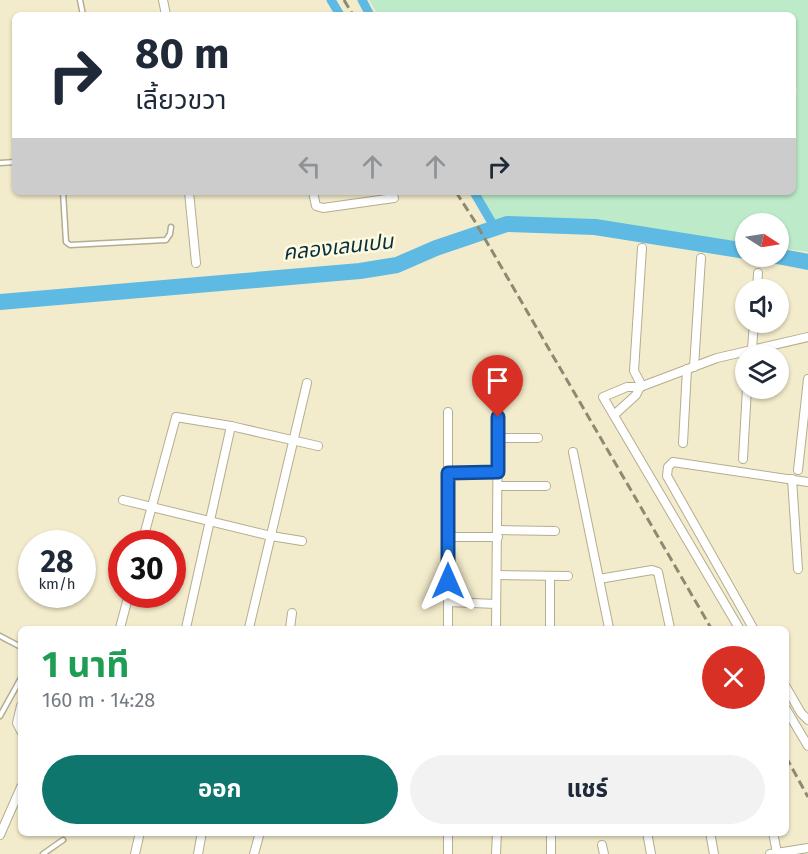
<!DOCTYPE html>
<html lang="th">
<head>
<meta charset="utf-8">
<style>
  body { margin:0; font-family:"Fira Sans","Noto Sans Thai",sans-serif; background:#f2f2f3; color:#1f2937; height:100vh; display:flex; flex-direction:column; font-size:22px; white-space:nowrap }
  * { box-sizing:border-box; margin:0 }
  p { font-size:20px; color:#747a83 }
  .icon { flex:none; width:33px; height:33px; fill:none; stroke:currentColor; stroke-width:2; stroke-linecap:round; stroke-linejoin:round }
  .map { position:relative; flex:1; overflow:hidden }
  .details { position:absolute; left:18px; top:626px; width:771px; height:210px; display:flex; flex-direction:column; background:#fff; border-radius:9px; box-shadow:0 2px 4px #0004 }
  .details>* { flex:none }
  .guide { position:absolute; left:12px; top:12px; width:784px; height:183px; border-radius:9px; box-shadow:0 2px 4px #0004; background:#fff; color:#1f2937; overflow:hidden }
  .needle { width:39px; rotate:102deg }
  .controls { position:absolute; left:735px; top:213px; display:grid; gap:12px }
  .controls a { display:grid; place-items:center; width:54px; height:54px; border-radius:50%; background:#fff; box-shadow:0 2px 4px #0004; font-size:30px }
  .speed { position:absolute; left:18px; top:530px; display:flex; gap:12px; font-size:30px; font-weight:700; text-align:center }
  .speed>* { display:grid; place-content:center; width:78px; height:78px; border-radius:50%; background:#fff; box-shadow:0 2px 4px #0004; line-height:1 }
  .speed small { font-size:15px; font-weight:400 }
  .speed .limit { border:9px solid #d22; background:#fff; color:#111 }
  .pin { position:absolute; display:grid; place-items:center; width:51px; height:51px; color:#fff; margin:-62px -26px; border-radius:50% 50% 50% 0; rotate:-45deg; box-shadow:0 0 6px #0007 }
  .pin .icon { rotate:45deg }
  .me { position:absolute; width:66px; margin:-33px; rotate:0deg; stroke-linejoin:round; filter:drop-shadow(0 0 4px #0008) }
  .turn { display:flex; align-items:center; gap:21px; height:126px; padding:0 24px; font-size:27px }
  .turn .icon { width:78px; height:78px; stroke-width:2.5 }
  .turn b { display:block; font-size:42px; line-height:51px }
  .lanes { display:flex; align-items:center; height:57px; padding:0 24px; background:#0003; justify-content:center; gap:30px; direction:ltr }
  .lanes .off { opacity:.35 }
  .round { display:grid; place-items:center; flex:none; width:63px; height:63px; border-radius:32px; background:#f2f2f3 }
  .headline { display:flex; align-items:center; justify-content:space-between; height:102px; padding:0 24px }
  h1 { font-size:36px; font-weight:700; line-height:45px; color:#1e9e55 }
  .action { display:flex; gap:12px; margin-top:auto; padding:12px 24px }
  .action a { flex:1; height:69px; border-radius:36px; background:#0f766e; color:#fff; font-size:24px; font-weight:700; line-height:69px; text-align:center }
  .action a+a { background:#f2f2f3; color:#1f2937 }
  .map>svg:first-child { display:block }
  .green { fill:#bdebc9 }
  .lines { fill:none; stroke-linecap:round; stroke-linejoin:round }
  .canal { stroke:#5ebae2; stroke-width:9 }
  .river { stroke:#5ebae2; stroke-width:16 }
  .lane-casing { stroke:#b4ad8f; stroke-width:7 }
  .street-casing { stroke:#b4ad8f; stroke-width:10 }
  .lane { stroke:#fff; stroke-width:4 }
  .street { stroke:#fff; stroke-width:8 }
  .rail { stroke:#8e8972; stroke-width:3; stroke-dasharray:9 4.5; stroke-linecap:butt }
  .route-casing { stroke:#114b97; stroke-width:15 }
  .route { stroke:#1a73e8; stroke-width:10 }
  .labels { text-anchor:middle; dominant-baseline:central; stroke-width:5; stroke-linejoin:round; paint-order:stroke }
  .water-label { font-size:21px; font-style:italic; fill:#043040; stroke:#fff9df }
</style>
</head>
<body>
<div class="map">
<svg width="808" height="854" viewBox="0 0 808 854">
  <rect width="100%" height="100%" fill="#f3eccc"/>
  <!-- green -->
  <path class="green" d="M 369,0 L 808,0 L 808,252 L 779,248 L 778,224 L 746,224 L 745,243 L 633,226 L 564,219 L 495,220 L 479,192 L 750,192 L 779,195 L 780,192 L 794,192 L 794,108 L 797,89 L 794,88 L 794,15 L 378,15 Z"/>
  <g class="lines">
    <!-- canal -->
    <g class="canal">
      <path d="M 331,0 L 340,15"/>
      <path d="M 362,0 L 370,15"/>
      <path d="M 474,192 L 495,228"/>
    </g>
    <!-- river -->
    <g class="river">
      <path d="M 777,256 L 808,262"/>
      <path d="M 0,302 L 360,271 L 397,265 L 436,248 L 507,224 L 595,227 L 746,251"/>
    </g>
    <!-- lane casing -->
    <g class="lane-casing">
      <g id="lane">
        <path d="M 80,0 L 83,15"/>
        <path d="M 0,163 L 15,162"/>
        <path d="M 63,192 L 66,242 L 70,245 L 166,240 L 170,234 L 171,227"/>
        <path d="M 0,636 L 21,647"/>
        <path d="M 0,716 L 21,678"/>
        <path d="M 43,854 L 63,840"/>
      </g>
    </g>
    <!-- street casing -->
    <g class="street-casing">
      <g id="street">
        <path d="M 163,0 L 166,15"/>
        <path d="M 189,192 L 196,263"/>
        <path d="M 313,192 L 316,206 L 323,208 L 394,198"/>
        <path d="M 642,248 L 634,371 L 642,386"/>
        <path d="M 757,290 L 758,273"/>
        <path d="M 752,349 L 754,322"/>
        <path d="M 694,367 L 701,258"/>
        <path d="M 448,412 L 448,628"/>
        <path d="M 614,415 L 636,395 L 640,387"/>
        <path d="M 498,438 L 538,438"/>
        <path d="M 683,443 L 687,369"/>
        <path d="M 573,452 L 609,628"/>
        <path d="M 743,459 L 747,388"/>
        <path d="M 798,470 L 808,379"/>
        <path d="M 448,473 L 498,472"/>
        <path d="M 792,479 L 798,569"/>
        <path d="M 498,486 L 546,486"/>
        <path d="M 123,500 L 271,536 L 302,541"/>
        <path d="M 498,530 L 555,531"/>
        <path d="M 448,537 L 498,537"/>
        <path d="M 142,543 L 176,417 L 231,426 L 318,446"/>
        <path d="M 498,575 L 568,576"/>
        <path d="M 550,577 L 550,628"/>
        <path d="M 599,579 L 652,570 L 658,572 L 670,628"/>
        <path d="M 448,602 L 496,604"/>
        <path d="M 120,628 L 129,594"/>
        <path d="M 186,628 L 231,426"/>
        <path d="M 249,628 L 307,383"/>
        <path d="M 290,628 L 292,613"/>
        <path d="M 496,628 L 498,417"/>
        <path d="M 739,628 L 603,397 L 627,387 L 640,387 L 717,358 L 808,337"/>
        <path d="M 753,628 L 667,476 L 668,467 L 673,462 L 808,482"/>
        <path d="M 786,687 L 801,713 L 808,720"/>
        <path d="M 21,706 L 17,723 L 21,731"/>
        <path d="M 786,709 L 808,746"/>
        <path d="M 551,832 L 551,854"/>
        <path d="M 647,832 L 651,854"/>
        <path d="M 710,832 L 714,854"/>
        <path d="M 773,832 L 777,853"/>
        <path d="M 0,835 L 21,787"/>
        <path d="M 602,845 L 604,854"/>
        <path d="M 135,854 L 140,832"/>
        <path d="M 198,854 L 202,832"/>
        <path d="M 254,854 L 260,832"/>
        <path d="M 448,854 L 448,832"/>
        <path d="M 496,854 L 497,832"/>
        <path d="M 770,854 L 808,848"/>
      </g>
    </g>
    <!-- lane -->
    <use href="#lane" class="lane"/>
    <!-- street -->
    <use href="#street" class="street"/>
    <!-- rail -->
    <g class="rail">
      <path d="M 344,0 L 353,15"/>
      <path d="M 456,192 L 474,220 L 711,628"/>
      <path d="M 786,757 L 808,797"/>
    </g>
  </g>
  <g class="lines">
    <!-- route casing -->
    <g class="route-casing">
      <path id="route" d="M 448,581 L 448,473 L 498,472 L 498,417"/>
    </g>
    <!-- route -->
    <use href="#route" class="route"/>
  </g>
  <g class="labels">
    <!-- water labels -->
    <g class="water-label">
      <text transform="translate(338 247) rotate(-6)">คลองเลนเปน</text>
    </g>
  </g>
</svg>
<div class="controls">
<a><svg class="needle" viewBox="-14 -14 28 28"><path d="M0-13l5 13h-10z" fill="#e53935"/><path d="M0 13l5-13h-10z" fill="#747a83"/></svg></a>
<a><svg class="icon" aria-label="sound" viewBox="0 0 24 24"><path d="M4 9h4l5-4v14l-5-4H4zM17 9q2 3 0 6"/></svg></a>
<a><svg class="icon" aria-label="layers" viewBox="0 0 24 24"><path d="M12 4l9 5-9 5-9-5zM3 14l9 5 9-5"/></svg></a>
</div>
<div class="speed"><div>28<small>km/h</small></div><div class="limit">30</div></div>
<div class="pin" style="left:498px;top:417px;background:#d93025"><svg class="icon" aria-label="arrive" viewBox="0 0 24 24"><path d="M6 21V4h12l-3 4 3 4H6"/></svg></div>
<svg class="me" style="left:448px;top:581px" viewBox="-20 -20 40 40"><path d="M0-17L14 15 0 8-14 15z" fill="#1a73e8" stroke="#fff" stroke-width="4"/></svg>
<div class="guide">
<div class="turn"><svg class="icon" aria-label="right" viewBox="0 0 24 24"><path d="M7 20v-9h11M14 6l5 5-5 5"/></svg><div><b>80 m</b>เลี้ยวขวา</div></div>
<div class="lanes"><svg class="icon off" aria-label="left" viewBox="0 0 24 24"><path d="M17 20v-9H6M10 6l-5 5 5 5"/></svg><svg class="icon off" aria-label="ahead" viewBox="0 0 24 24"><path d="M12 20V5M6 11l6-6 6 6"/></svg><svg class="icon off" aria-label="ahead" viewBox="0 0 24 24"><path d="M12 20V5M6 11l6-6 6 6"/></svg><svg class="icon" aria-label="right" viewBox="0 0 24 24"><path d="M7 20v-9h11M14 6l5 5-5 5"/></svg></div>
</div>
<section class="details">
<div class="headline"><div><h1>1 นาที</h1><p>160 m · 14:28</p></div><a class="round" style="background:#d93025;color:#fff"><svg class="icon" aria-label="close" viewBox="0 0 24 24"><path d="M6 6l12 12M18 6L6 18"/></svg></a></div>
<div class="action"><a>ออก</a><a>แชร์</a></div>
</section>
</div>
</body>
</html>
